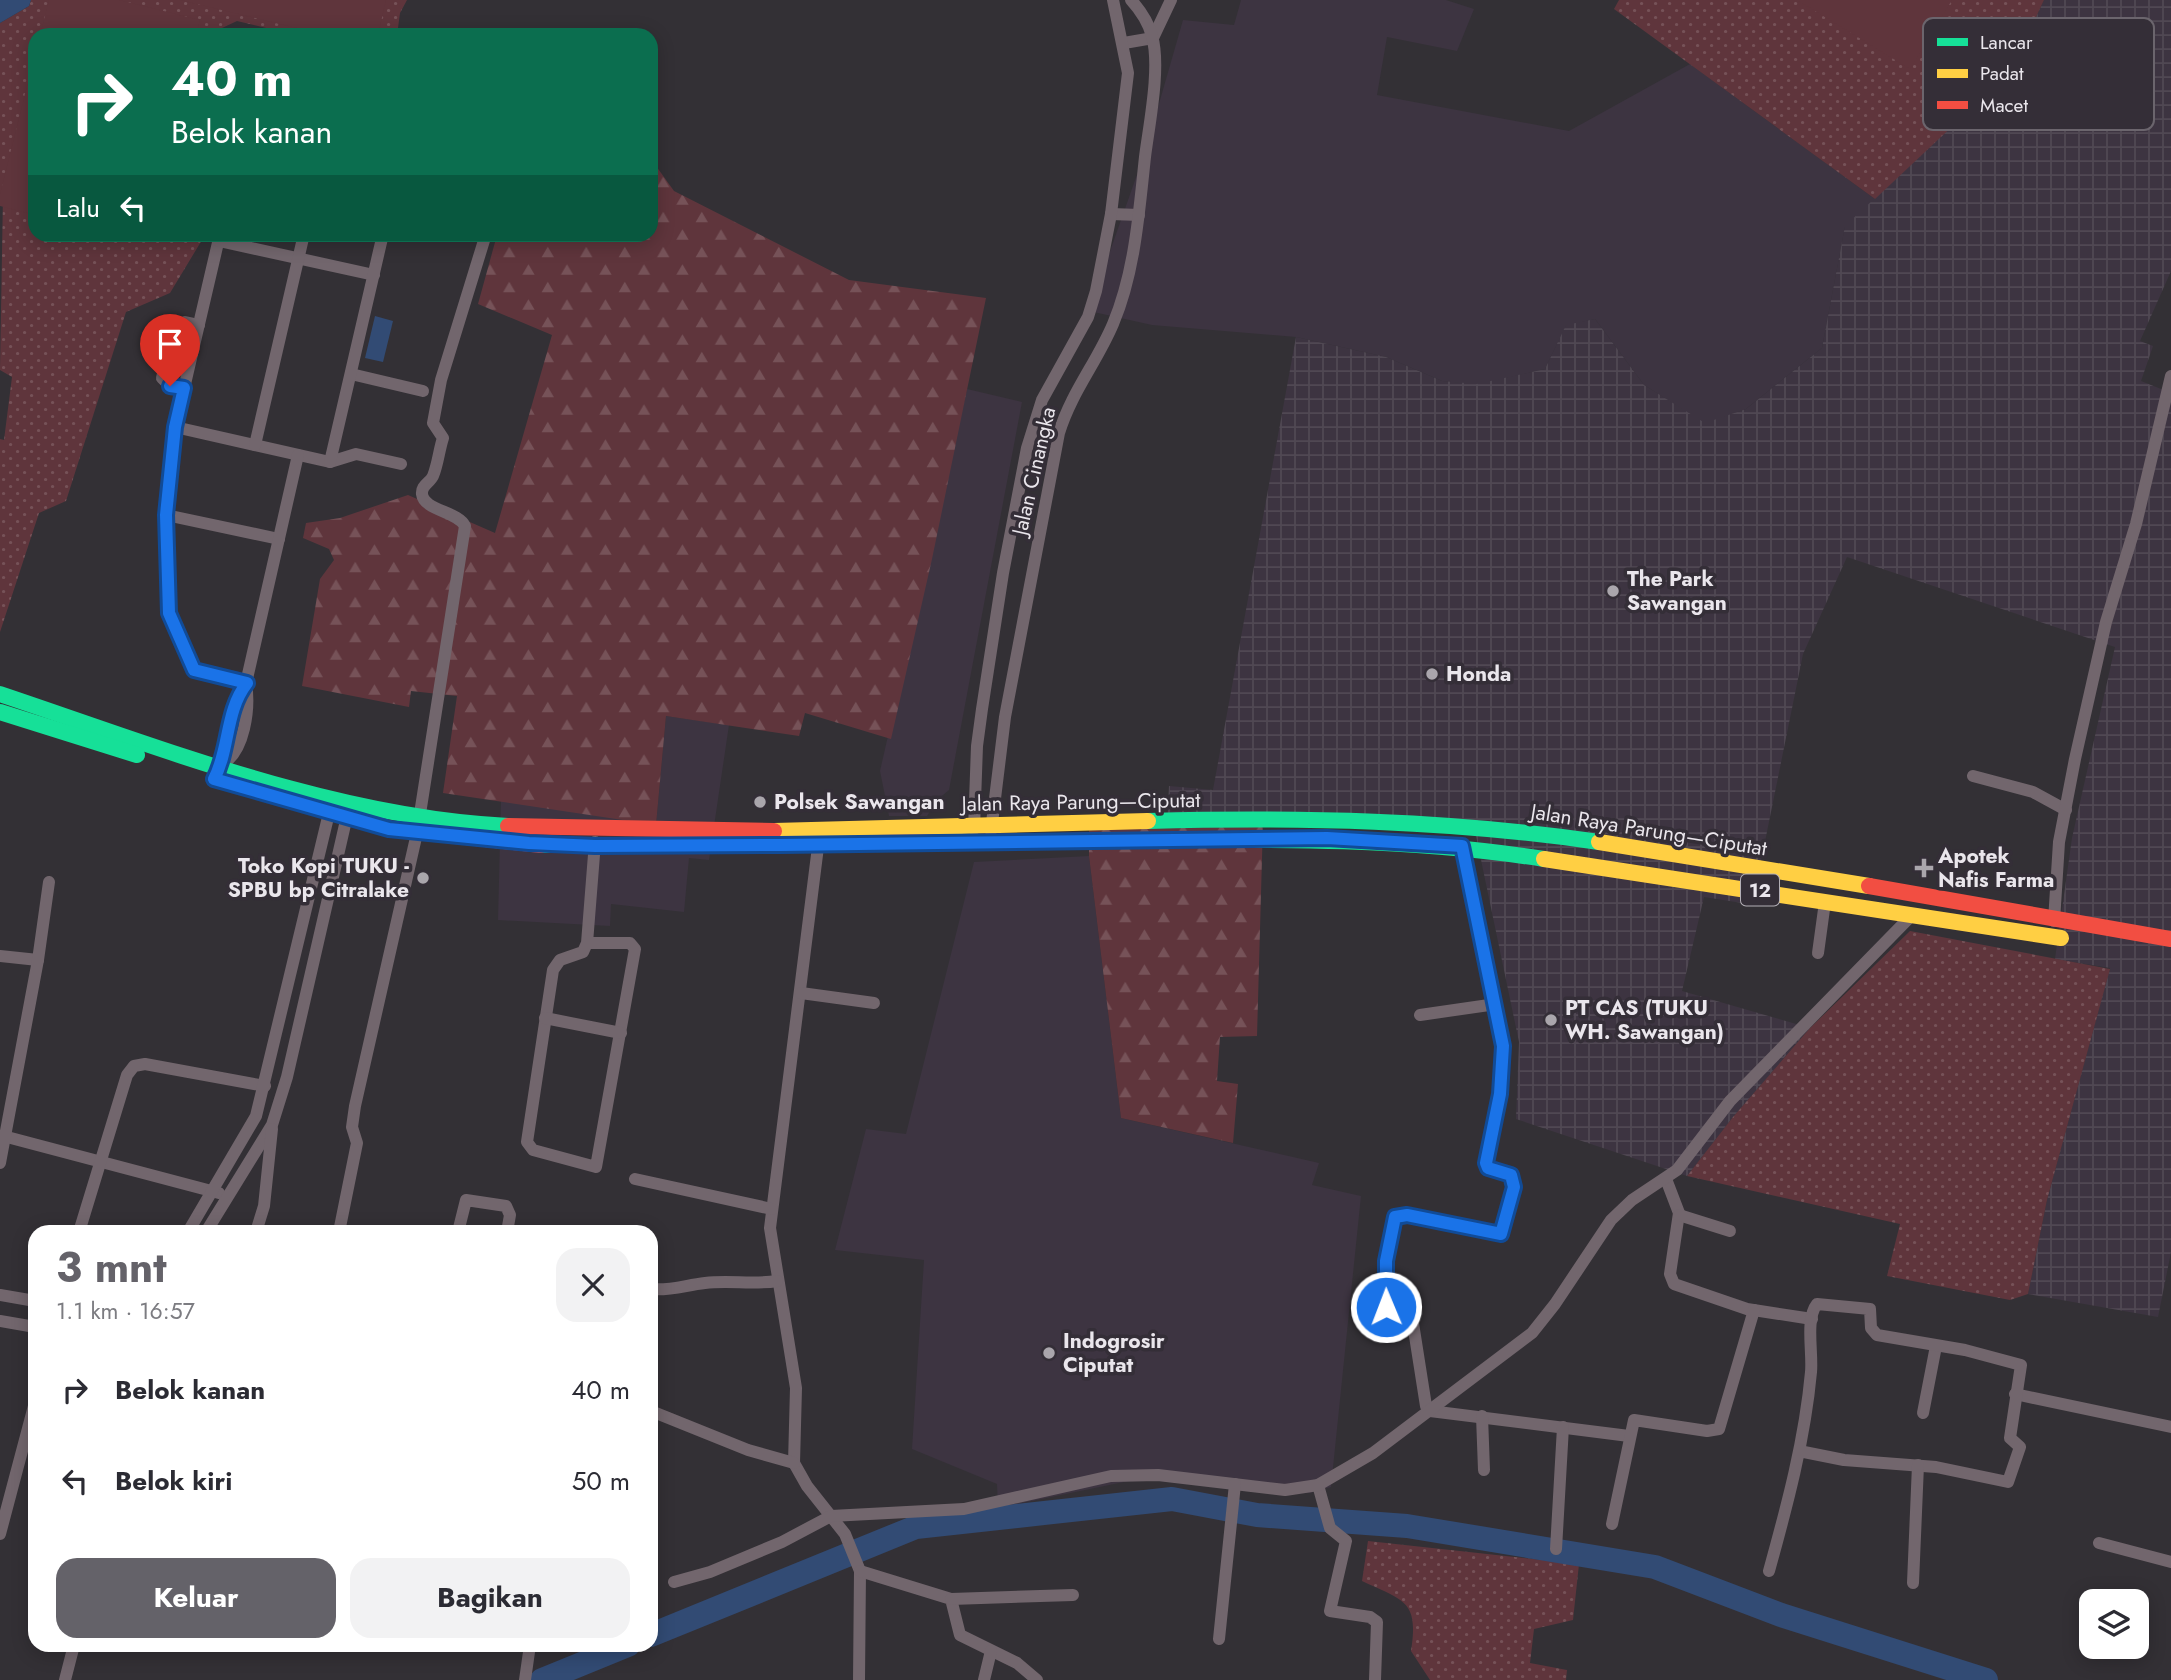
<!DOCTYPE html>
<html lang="id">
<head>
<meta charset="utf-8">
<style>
  body { margin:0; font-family:Jost,sans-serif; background:#f2f2f3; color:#2b2b33; height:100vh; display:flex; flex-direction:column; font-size:26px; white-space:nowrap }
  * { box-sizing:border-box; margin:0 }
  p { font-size:23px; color:#7c7c81 }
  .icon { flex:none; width:38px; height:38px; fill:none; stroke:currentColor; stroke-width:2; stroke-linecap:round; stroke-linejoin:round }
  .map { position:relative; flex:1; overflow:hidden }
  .side { position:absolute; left:28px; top:1225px; width:630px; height:427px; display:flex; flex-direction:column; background:#fff; border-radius:21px; box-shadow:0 4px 18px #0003 }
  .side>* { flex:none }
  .banner { position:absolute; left:28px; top:28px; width:630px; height:214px; border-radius:21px; box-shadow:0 4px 18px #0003; background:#0b6e4f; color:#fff; overflow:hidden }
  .tools { position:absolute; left:2079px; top:1589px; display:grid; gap:14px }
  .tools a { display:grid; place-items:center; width:70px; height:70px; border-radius:14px; background:#fff; box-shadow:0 4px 18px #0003; font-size:35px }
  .pin { position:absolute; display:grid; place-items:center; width:60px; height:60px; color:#fff; margin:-72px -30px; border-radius:50% 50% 50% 0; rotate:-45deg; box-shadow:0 0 7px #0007 }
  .pin .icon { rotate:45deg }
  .me { position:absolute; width:77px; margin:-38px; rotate:359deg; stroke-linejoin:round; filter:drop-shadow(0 0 5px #0008) }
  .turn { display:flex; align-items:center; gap:24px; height:147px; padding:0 28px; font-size:32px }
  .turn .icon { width:91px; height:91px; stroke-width:2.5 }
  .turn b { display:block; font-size:49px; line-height:60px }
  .then { display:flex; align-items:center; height:66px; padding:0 28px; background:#0003; gap:14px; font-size:26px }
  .round { display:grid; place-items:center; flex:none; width:74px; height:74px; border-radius:21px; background:#f2f2f3 }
  .summary { display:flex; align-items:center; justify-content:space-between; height:119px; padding:0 28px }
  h1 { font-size:42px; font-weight:700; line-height:52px; color:#646269 }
  .button { display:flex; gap:14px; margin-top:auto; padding:14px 28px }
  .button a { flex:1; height:80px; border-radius:21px; background:#646269; color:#fff; font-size:28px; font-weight:700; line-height:80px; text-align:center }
  .button a+a { background:#f2f2f3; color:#2b2b33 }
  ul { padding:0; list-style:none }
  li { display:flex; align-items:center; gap:21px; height:91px; padding:0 28px }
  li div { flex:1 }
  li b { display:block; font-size:26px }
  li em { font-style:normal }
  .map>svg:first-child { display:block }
  .built { fill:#3d3441 }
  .industrial { fill:url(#industrial-grid) }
  .grass { fill:url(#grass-dots) }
  .forest { fill:url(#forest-firs) }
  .pitch { fill:#5f353c }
  .water { fill:#324b74 }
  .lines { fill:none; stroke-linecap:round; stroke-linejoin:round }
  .river { stroke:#324b74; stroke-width:24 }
  .street { stroke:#72666d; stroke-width:12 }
  .fast { stroke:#16e098; stroke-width:16 }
  .slow { stroke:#ffcf43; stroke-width:16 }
  .jam { stroke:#f24e42; stroke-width:16 }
  .route-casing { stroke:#114b97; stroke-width:18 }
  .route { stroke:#1a73e8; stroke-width:12 }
  .poi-dot { fill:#aaa6ac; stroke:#342e37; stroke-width:2.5 }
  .labels { text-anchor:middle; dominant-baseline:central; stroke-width:7; stroke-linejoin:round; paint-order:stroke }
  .shield { fill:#342e37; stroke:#b3afb6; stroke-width:2 }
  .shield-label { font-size:19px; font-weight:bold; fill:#eae6ec }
  .street-label { font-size:21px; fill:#eae6ec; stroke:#342e37 }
  .poi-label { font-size:21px; font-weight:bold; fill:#eae6ec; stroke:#342e37; text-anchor:start }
  .key { fill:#342e37; stroke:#6b656d; stroke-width:2 }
  .key-label { font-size:19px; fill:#eae6ec }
</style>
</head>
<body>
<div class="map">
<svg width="2171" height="1680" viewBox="0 0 2171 1680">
  <defs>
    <pattern id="industrial-grid" width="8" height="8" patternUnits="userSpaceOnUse" patternTransform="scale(1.75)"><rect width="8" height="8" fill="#3d3441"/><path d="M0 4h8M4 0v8" fill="none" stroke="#504853"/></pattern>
    <pattern id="grass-dots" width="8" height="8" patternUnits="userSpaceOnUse" patternTransform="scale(1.75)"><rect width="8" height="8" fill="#5f353c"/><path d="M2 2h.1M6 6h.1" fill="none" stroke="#765258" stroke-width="1.8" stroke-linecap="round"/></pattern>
    <pattern id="forest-firs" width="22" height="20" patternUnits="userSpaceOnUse" patternTransform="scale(1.75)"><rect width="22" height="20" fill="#5f353c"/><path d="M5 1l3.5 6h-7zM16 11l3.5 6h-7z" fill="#765258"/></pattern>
  </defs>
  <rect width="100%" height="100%" fill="#333035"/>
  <!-- built -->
  <g class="built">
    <path d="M 1241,0 L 1446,0 L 1474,9 L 1457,51 L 1387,37 L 1377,95 L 1569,131 L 1690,64 L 1875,199 L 1845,227 L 1822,348 L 1746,409 L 1705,424 L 1644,385 L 1595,319 L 1566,326 L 1545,369 L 1477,385 L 1442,381 L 1386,357 L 1296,337 L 1152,325 L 1089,311 L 1146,149 L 1183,20 L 1234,25 Z"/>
    <path d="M 967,389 L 1022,402 L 949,790 L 937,800 L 927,816 L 889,816 L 880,771 Z"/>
    <path d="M 666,716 L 729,725 L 709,860 L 689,858 L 684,912 L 611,904 L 610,926 L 498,920 L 501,799 L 656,825 Z"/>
    <path d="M 1089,856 L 1121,1118 L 1319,1163 L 1312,1185 L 1361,1196 L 1331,1487 L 1310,1493 L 1148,1477 L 998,1508 L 997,1484 L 912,1449 L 924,1260 L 835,1250 L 866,1129 L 906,1134 L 974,862 Z"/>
  </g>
  <!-- industrial -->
  <path class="industrial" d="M 2044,0 L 2171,0 L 2171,271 L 2140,341 L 2153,346 L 2141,381 L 2171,393 L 2171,1252 L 2158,1317 L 2028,1294 L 2047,1200 L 2110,968 L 2055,959 L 2072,838 L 2115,647 L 1847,557 L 1803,654 L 1760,866 L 1755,905 L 1704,897 L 1682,991 L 1810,1028 L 1733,1117 L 1687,1176 L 1516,1119 L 1519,1042 L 1475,831 L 1167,823 L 1169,786 L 1213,790 L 1296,337 L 1386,357 L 1442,381 L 1477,384 L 1545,369 L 1566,325 L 1595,319 L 1644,385 L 1705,423 L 1746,409 L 1822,348 L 1845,226 L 2010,72 Z"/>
  <!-- grass -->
  <g class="grass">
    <path d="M 31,0 L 407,0 L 400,13 L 397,35 L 295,35 L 237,21 L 207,35 L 35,35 L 35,234 L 205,235 L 170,293 L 126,312 L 66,501 L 39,513 L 0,632 L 0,439 L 4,440 L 12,377 L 0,370 L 3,195 L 0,195 L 0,23 L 29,6 Z"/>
    <path d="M 1619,0 L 2044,0 L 2010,72 L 1875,199 L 1614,9 Z"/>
    <path d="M 1910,931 L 2110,969 L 2047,1200 L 2028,1294 L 2010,1300 L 1887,1276 L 1900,1224 L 1687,1176 L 1733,1117 L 1810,1028 Z"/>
    <path d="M 1368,1541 L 1579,1564 L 1573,1620 L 1534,1629 L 1530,1663 L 1567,1670 L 1566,1680 L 1430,1680 L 1411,1651 C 1419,1600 1404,1601 1362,1581 Z"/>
  </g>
  <!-- forest -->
  <g class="forest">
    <path d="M 651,159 L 674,191 L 849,280 L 986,298 L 932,559 L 891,739 L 805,713 L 799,736 L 666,716 L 656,825 L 443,793 L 457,696 L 411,691 L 409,707 L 302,686 L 320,579 L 334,560 L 329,549 L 303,538 L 306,523 L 340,518 L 408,495 L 495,533 L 552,335 L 478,304 L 497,235 L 651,234 Z"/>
    <path d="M 1263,822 L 1257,1036 L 1220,1037 L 1217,1081 L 1238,1084 L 1233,1143 L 1121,1118 L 1089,856 L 1089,826 Z"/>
  </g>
  <!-- pitch -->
  <g class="pitch">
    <path d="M 49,0 L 119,0 L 200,20 L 196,35 L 40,35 Z"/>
    <path d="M 180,0 L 386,0 L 378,35 L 325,35 Z"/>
    <path d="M 1797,0 L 1952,0 L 1910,69 Z"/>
    <path d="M 35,54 L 35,215 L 0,206 L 0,194 Z"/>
  </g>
  <!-- water -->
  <g class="water">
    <path d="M 0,0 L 31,0 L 29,6 L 0,23 Z"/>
    <path d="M 375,316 L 393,321 L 383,362 L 365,358 Z"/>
  </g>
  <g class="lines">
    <!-- river -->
    <g class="river">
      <path d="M 651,1635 L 916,1527 L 1172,1499 L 1257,1515 L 1407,1526 L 1655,1567 L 1781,1615 L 1986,1680"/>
      <path d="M 542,1680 L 628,1645"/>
    </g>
    <!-- street -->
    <g class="street">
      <path d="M 1124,43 L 1153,38 L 1171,0"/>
      <path d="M 1111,214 L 1139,215"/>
      <path d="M 220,234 L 175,427 L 166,515 L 169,613 L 194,670 L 246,683"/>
      <path d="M 219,241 L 374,275"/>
      <path d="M 351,374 L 423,391"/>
      <path d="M 184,388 L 170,386 L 162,378 L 173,330 L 185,322 L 199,325"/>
      <path d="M 175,427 L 330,462 L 356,454 L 401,464"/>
      <path d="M 255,445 L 304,234"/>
      <path d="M 330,462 L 383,234"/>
      <path d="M 166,515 L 279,539"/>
      <path d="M 221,765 C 245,752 250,708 246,683 L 298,455"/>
      <path d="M 1973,776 L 2033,792 L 2066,810"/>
      <path d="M 214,779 C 230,748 225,711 246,683"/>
      <path d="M 974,829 L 977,746 L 982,709 L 1003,573 L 1027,448 L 1042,400 L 1088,317 L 1096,291 L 1111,214 L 1128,73 L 1113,0"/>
      <path d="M 820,831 L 770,1228 L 796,1388 L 794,1463 L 807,1486 L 845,1534 L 860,1571 L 859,1680"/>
      <path d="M 991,831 L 1005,717 L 1059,433 C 1071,393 1097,362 1113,324 C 1135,272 1139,212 1145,157 C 1149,125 1161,67 1152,36 C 1148,21 1141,11 1131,0"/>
      <path d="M 1462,846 L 1503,1046 L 1500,1094 L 1486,1163 L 1488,1168 L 1511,1175 L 1514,1187 L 1501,1234 L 1407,1215 L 1395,1217 L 1386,1261 L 1385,1306 L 1412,1317 L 1426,1406 L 1430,1411 L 1629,1436"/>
      <path d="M 2054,921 L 2059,842 L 2075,759 L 2106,622 L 2136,524 L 2171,376"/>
      <path d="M 587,943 L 630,943 L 635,949 L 596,1167 L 533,1150 L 527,1142 L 553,970 L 560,960 L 583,952 L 587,943 L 595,842"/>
      <path d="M 1818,953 L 1825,902"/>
      <path d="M 0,956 L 38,960"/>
      <path d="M 801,993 L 874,1003"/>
      <path d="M 1420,1015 L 1496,1004"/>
      <path d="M 545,1018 L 621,1033"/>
      <path d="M 7,1137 L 219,1193"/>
      <path d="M 0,1163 L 38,960 L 49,882"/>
      <path d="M 635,1179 L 772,1209"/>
      <path d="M 1666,1179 L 1679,1213 L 1670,1274 L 1674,1284 L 1747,1309 L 1812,1319"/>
      <path d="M 1679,1215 L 1730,1231"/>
      <path d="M 79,1232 L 127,1075 L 134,1066 L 145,1064 L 265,1086"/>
      <path d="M 188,1232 L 256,1116 L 330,809"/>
      <path d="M 206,1232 L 272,1125 L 287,1077 L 347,816"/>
      <path d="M 256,1232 L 264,1206 L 272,1129"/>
      <path d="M 339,1232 L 357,1143 L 352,1127 L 355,1106 L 417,833 L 465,526 C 458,511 424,511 422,494 C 421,485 430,483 433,476 C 438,464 439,450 443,438 L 433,423 L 441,380 L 486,234"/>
      <path d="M 458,1232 L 466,1200 L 506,1206 L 510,1215 L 507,1232"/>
      <path d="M 651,1289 C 670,1291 686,1285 705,1283 C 730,1280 753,1285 777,1281"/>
      <path d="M 0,1295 L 35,1301"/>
      <path d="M 0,1321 L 35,1327"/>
      <path d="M 2015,1394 L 2171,1427"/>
      <path d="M 651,1411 L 748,1450 L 794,1463"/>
      <path d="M 1923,1413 L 1936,1346"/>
      <path d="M 1482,1416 L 1484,1470"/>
      <path d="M 1318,1485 L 1330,1528 L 1346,1541 L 1330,1611 L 1370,1617 L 1377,1622 L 1375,1680"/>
      <path d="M 1612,1524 L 1634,1420 L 1707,1431 L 1719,1429 L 1754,1310"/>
      <path d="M 0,1534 L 35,1402"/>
      <path d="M 2099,1543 L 2171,1562"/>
      <path d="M 1556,1549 L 1563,1427"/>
      <path d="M 860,1571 L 951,1599 L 960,1635 L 1017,1663 L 1037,1680"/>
      <path d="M 1769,1571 C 1787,1506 1805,1439 1811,1372 C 1813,1353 1805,1319 1817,1304 L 1870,1309 L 1871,1328 L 1877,1335 L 1965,1350 L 2021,1365 L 2010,1438 L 2020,1447 L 2008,1482 L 1936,1467 L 1844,1460 L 1799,1451"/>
      <path d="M 674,1582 L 710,1572 L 782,1542 L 831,1516 L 964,1509 L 1111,1476 L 1158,1475 L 1285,1490 L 1318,1485 L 1373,1453 L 1532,1333 L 1555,1304 L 1611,1220 L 1632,1200 L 1677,1170 L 1730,1101 L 1912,915"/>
      <path d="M 1913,1583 L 1918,1465"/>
      <path d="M 951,1599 L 1073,1595"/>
      <path d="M 1219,1639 L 1235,1484"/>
      <path d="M 65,1680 L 74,1645"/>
      <path d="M 525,1680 L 530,1645"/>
      <path d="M 984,1680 L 991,1651"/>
    </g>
    <!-- fast -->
    <g class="fast">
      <path d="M 0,694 C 161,748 337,818 508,826"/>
      <path d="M 0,712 L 137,755"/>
      <path d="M 1148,821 C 1301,817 1448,820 1599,842"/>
      <path d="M 1143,840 C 1278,839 1410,838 1544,859"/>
      <path d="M 541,845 L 794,845"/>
    </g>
    <!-- slow -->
    <g class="slow">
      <path d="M 774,831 L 1148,821"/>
      <path d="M 1599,842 L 1869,886"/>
      <path d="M 1544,859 L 2061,938"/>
    </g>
    <!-- jam -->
    <g class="jam">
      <path d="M 294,802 L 391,829 L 541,845"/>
      <path d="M 508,826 L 774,831"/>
      <path d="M 874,843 L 1143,840"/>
      <path d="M 1869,886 L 2171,939"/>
    </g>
  </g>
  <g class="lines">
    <!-- route casing -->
    <g class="route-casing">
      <path id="route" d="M 170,386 L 184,388 L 175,427 L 166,515 L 169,613 L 194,670 L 247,683 C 225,711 230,749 214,779 L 389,829 L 529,843 L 595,846 L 780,845 L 1327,838 L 1462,846 L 1503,1046 L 1500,1094 L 1486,1163 L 1488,1168 L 1511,1175 L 1514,1187 L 1501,1234 L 1407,1215 L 1395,1217 L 1386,1261 L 1386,1307"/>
    </g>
    <!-- route -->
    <use href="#route" class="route"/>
  </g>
  <!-- markers -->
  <g class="poi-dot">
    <circle cx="1613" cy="591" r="7"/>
    <circle cx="1432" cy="674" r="7"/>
    <circle cx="760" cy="802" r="7"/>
    <path d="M1920.5 857.5h7v7h7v7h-7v7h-7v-7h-7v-7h7z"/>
    <circle cx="423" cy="878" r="7"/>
    <circle cx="1551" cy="1020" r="7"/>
    <circle cx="1049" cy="1353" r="7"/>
  </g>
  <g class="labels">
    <!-- shield labels -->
    <rect class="shield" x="1741" y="874.5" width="38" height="31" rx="5"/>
    <g class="shield-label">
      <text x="1760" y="890">12</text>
    </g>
    <!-- street labels -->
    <g class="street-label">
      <text transform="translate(1034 471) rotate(-77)">Jalan Cinangka</text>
      <text transform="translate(1081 802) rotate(-1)">Jalan Raya Parung—Ciputat</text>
      <text transform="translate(1649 830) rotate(9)">Jalan Raya Parung—Ciputat</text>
    </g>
    <!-- poi labels -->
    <g class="poi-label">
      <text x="1627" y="579">The Park<tspan x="1627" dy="24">Sawangan</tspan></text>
      <text x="1446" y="674">Honda</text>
      <text x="774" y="802">Polsek Sawangan</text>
      <text x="1938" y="856">Apotek<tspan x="1938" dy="24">Nafis Farma</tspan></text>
      <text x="409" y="866" text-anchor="end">Toko Kopi TUKU -<tspan x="409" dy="24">SPBU bp Citralake</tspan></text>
      <text x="1565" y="1008">PT CAS (TUKU<tspan x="1565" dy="24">WH. Sawangan)</tspan></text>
      <text x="1063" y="1341">Indogrosir<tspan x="1063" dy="24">Ciputat</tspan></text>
    </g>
  </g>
  <!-- legend -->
  <rect x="1923" y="18" width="231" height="112" rx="10" class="key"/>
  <rect x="1937" y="38" width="31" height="8" fill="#16e098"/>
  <rect x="1937" y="69" width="31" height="9" fill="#ffcf43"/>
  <rect x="1937" y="101" width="31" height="8" fill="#f24e42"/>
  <g class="key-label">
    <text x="1980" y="49">Lancar</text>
    <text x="1980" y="80">Padat</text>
    <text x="1980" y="112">Macet</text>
  </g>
</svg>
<div class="tools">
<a><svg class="icon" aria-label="layers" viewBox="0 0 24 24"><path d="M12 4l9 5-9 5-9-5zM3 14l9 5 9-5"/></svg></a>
</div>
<div class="pin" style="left:170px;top:386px;background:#d93025"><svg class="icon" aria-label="arrive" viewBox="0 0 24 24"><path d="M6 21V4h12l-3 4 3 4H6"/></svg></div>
<svg class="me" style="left:1386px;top:1307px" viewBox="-20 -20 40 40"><circle r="17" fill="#1a73e8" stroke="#fff" stroke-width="3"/><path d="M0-11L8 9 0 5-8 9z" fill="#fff"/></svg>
<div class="banner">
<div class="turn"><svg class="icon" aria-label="right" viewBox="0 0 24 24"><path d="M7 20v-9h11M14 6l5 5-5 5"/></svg><div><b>40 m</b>Belok kanan</div></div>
<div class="then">Lalu<svg class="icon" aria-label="left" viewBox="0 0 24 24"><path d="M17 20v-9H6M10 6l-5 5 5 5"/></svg></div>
</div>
<section class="side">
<div class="summary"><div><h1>3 mnt</h1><p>1.1 km · 16:57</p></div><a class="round"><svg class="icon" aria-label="close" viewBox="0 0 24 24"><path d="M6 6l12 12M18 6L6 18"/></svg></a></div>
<ul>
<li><svg class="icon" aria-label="right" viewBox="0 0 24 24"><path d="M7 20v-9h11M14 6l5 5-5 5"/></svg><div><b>Belok kanan</b></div><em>40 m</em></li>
<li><svg class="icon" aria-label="left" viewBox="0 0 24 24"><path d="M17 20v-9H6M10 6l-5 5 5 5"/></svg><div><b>Belok kiri</b></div><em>50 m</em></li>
</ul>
<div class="button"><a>Keluar</a><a>Bagikan</a></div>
</section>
</div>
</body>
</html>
